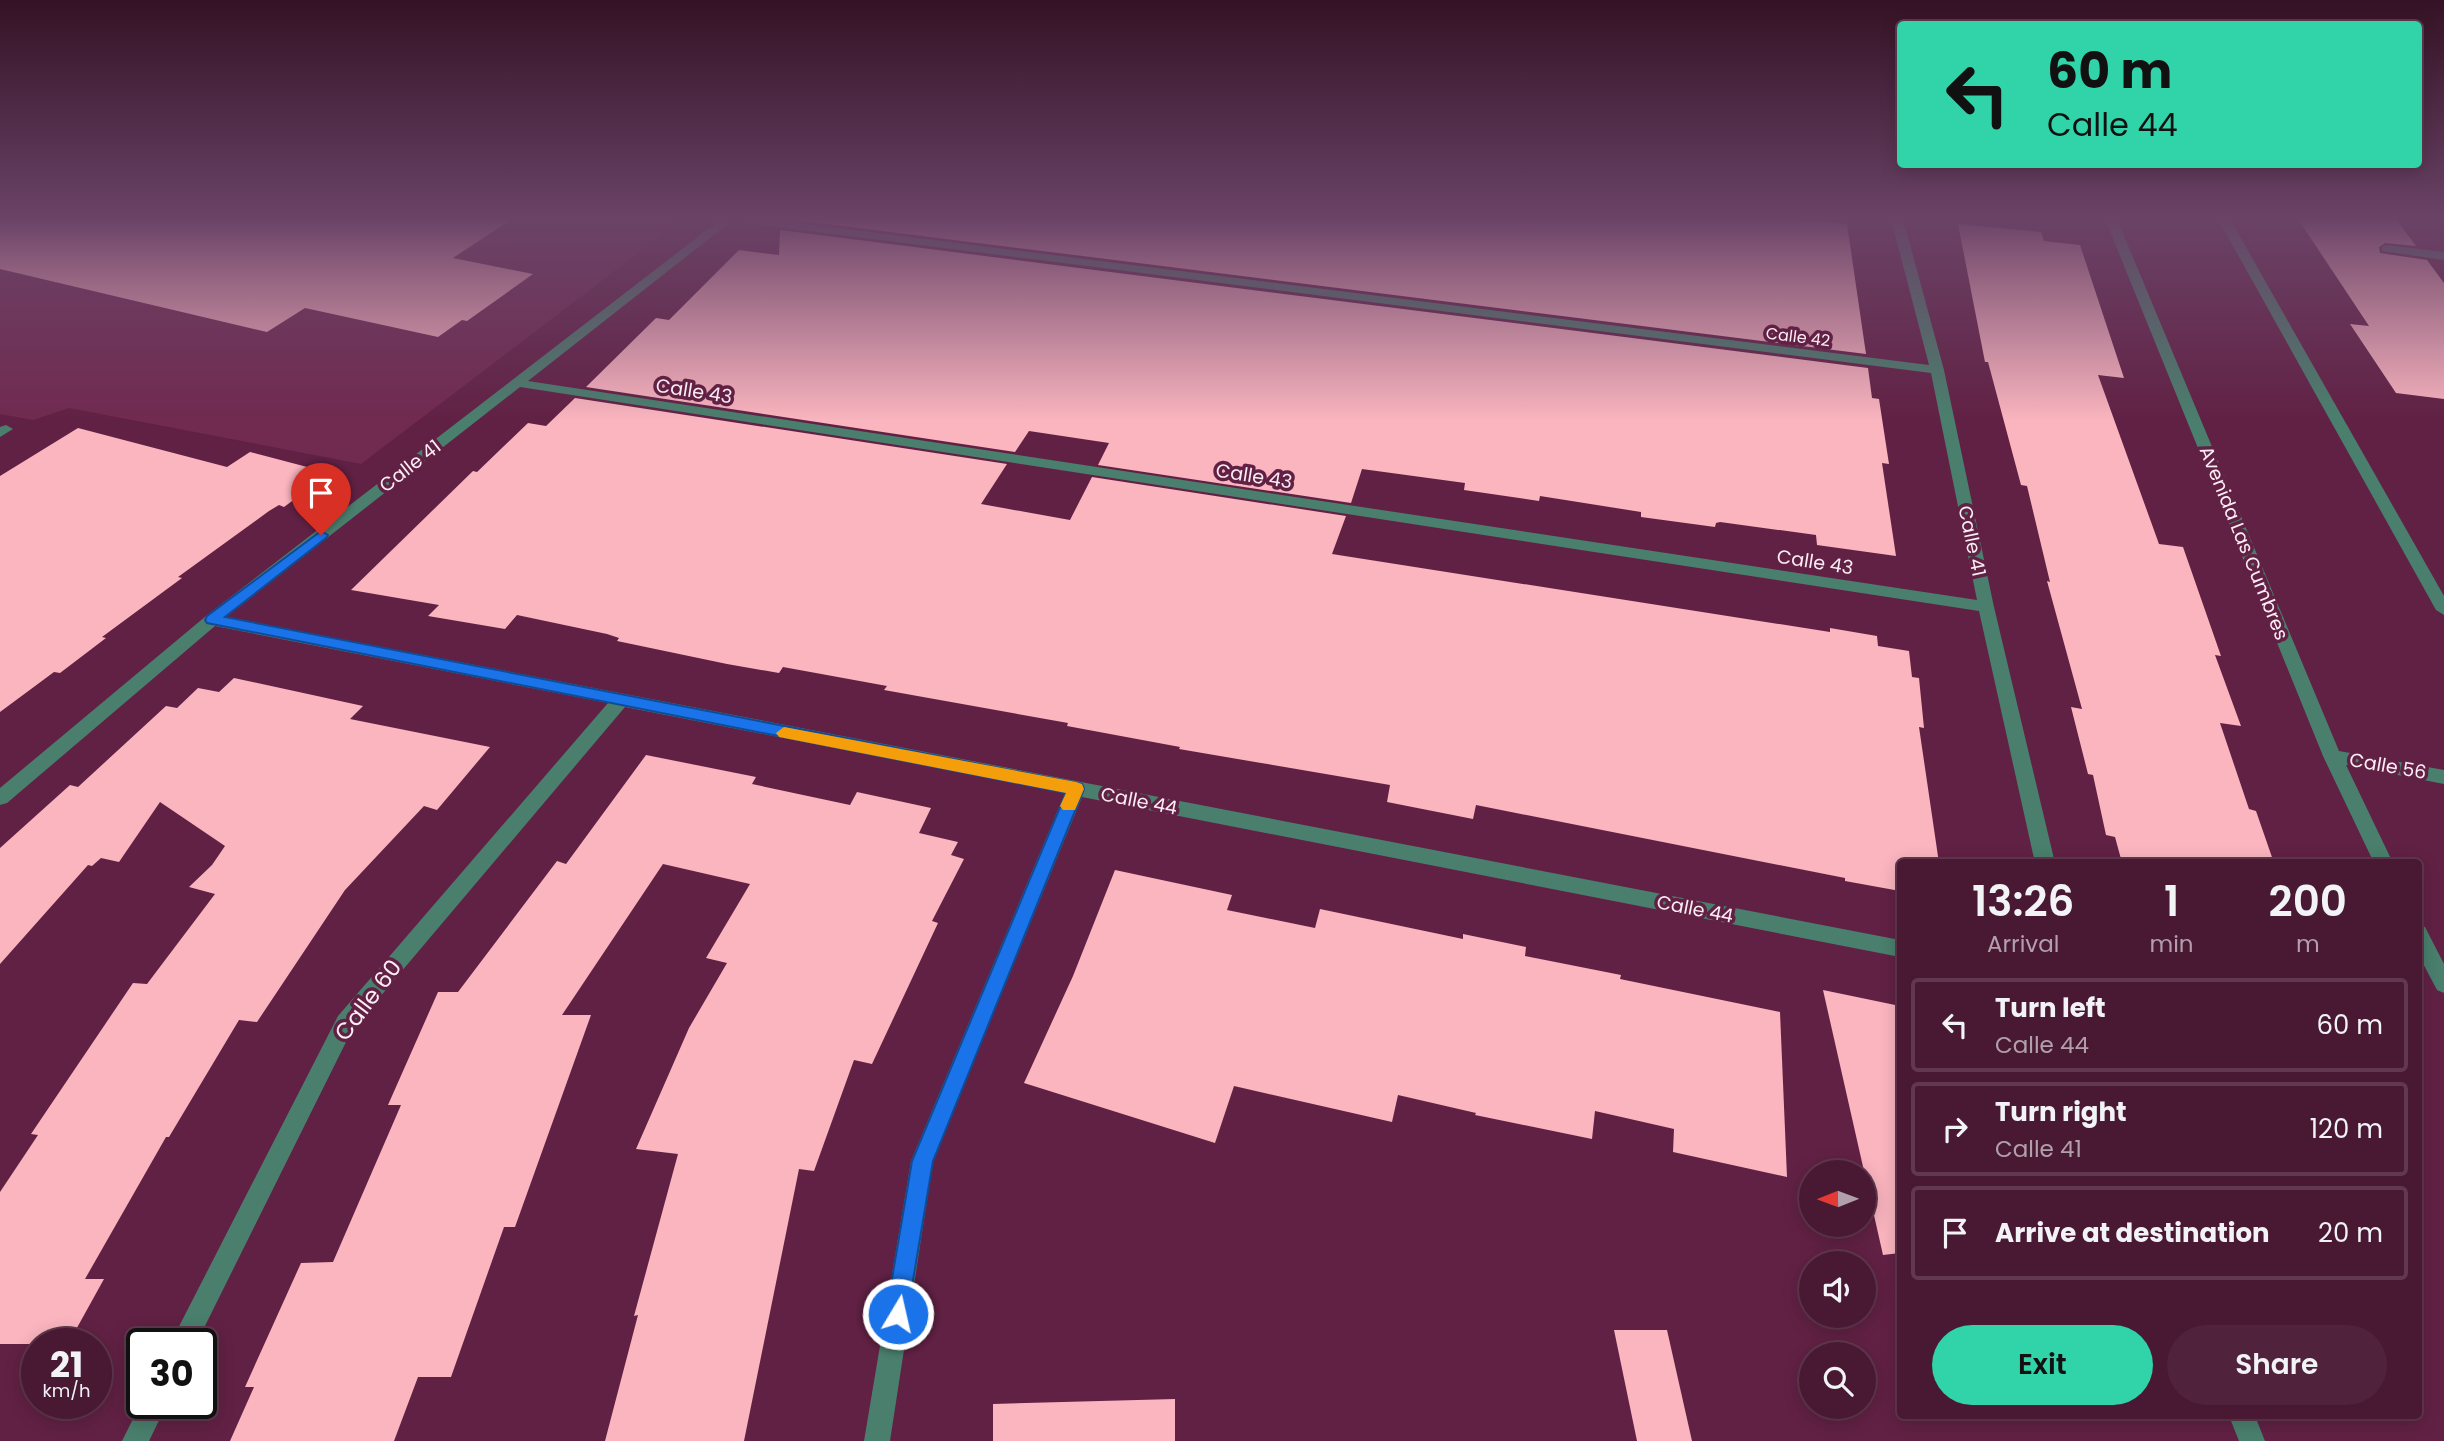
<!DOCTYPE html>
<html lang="en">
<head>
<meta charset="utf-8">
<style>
  body { margin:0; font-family:Poppins,sans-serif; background:#50223b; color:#f1f3f6; height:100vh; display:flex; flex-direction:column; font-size:26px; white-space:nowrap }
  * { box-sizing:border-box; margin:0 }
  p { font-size:23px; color:#b1a0ac }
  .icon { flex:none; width:38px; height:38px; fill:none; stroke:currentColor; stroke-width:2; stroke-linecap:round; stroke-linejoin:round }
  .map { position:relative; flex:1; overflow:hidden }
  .sheet { position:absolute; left:1897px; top:859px; width:525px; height:560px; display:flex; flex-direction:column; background:#491933; border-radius:7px; box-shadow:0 4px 18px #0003,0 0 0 2px #61384e }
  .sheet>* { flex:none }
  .banner { position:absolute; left:1897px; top:21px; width:525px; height:147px; border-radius:7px; box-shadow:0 4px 18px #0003,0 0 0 2px #61384e; background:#31d4a9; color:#111; overflow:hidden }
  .needle { width:46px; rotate:269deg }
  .controls { position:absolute; left:1799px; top:1160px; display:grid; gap:14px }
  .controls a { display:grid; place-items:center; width:77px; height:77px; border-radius:50%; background:#491933; box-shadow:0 4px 18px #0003,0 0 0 2px #61384e; font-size:35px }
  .speed { position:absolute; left:21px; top:1328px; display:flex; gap:14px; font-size:35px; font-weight:700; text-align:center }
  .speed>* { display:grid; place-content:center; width:91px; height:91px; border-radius:50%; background:#491933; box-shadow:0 4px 18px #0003,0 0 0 2px #61384e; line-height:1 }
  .speed small { font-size:18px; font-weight:400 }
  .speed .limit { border:4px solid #111; border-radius:10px; background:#fff; color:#111 }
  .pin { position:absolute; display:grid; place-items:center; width:60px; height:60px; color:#fff; margin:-72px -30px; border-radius:50% 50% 50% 0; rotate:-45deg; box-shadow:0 0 7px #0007 }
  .pin .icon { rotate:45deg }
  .me { position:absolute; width:77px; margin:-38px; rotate:9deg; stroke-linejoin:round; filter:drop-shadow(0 0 5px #0008) }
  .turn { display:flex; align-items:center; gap:24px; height:147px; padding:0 35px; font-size:32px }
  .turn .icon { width:91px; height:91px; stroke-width:2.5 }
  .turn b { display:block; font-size:49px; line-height:60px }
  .eta { display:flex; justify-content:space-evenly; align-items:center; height:119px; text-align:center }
  .eta b { font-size:42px; font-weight:600; line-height:49px }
  .action { display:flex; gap:14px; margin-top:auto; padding:14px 35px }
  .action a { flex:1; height:80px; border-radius:42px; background:#31d4a9; color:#111; font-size:28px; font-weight:600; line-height:80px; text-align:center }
  .action a+a { background:#50223b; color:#f1f3f6 }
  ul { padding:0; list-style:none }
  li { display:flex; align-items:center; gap:21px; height:94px; margin:0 14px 10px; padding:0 21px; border:4px solid #61384e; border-radius:7px }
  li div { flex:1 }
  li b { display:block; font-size:26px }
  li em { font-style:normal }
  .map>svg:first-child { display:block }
  .built { fill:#712a50 }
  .building { fill:#fab5bf }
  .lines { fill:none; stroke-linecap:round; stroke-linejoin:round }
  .minor { fill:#4a7f6d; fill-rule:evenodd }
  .route { fill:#1a73e8; stroke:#114b97; stroke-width:2 }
  .slow { fill:#f59e0b }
  .labels { text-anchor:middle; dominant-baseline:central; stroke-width:7; stroke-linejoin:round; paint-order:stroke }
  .far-street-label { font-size:16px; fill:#fcecf3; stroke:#612144 }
  .street-label { font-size:19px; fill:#fcecf3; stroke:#612144 }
  .near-street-label { font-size:23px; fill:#fcecf3; stroke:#612144 }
</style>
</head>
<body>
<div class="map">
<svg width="2444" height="1441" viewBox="0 0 2444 1441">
  <rect width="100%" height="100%" fill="#612144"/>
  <!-- built -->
  <path class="built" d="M 0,219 L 683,219 L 361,464 L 69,408 L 33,420 L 0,414 Z"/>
  <!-- building -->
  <g class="building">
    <path d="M 0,219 L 512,219 L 453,258 L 533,274 L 467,321 L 462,320 L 438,337 L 305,308 L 267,332 L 0,269 Z"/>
    <path d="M 787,219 L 1805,219 L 1847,224 L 1866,354 Z"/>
    <path d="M 2298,219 L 2396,219 L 2416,246 L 2385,243 L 2379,247 L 2380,253 L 2427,260 L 2444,283 L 2444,399 L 2396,393 L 2350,324 L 2369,326 Z"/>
    <path d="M 1958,224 L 2041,232 L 2044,241 L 2080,245 L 2124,378 L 2098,375 L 2159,544 L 2183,547 L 2221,656 L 2215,655 L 2241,726 L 2220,723 L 2249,809 L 2256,811 L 2274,863 L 2143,863 L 2121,859 L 2115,837 L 2106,835 L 2093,775 L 2088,774 L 2071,707 L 2082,709 L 2047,581 L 2050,582 L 2027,486 L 2021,485 L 1988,362 L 1985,362 Z"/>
    <path d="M 780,230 L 1868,368 L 1872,398 L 1879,399 L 1889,464 L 1882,463 L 1896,556 L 1817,545 L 1816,535 L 1720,522 L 1716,523 L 1715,527 L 1641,517 L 1641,512 L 1540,496 L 1539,501 L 1464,490 L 1465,483 L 1362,469 L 1351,503 L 1098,465 L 1109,443 L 1029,431 L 1015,452 L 586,387 L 656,318 L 669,320 L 739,250 L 779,255 Z"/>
    <path d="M 575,398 L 1007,464 L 981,504 L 1070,520 L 1092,477 L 1346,516 L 1332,554 L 1830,632 L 1830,628 L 1877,636 L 1878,646 L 1909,651 L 1912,677 L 1919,678 L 1924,728 L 1919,727 L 1939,863 L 1900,863 L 1900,891 L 1845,881 L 1845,878 L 1476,805 L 1473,819 L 1387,802 L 1390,785 L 1179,749 L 1180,747 L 1067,726 L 1068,723 L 884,690 L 887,686 L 783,667 L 779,673 L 727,664 L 617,641 L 619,638 L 607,634 L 517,615 L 505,629 L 428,616 L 439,605 L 351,590 L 473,471 L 477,472 L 528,423 L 546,426 Z"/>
    <path d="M 78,428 L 227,467 L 250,452 L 330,473 L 284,507 L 279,505 L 269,511 L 178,577 L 182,578 L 102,637 L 106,638 L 60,673 L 54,672 L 0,712 L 0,476 Z"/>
    <path d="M 234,678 L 363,706 L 350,719 L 490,747 L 437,810 L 424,806 L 345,890 L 257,1022 L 239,1020 L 169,1137 L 166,1137 L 85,1279 L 104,1279 L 68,1344 L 0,1344 L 0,1192 L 38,1135 L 31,1134 L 133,983 L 147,984 L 215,894 L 189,887 L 212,865 L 225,846 L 160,802 L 119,862 L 101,858 L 92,866 L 88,865 L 0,964 L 0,848 L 70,785 L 78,787 L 166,706 L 177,708 L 198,688 L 219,692 Z"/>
    <path d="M 646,755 L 756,777 L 752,784 L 850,805 L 857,792 L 931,808 L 919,833 L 958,842 L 951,855 L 964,859 L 932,921 L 938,923 L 872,1064 L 854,1060 L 814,1171 L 799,1169 L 744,1441 L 605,1441 L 638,1315 L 634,1316 L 678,1154 L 636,1149 L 689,1028 L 727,963 L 706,958 L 750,884 L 663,864 L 562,1015 L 591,1015 L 515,1227 L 504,1227 L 451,1377 L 418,1377 L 394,1441 L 230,1441 L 254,1387 L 245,1387 L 301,1263 L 333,1262 L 401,1105 L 388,1105 L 438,992 L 458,992 L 557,861 L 566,864 Z"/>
    <path d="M 1115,870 L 1232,895 L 1227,910 L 1315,928 L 1320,909 L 1463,939 L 1463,934 L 1526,947 L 1525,956 L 1621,975 L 1620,979 L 1780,1012 L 1787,1177 L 1673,1152 L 1674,1129 L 1595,1111 L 1592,1139 L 1475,1115 L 1476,1113 L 1398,1095 L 1392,1122 L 1234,1086 L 1215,1143 L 1024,1083 L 1073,976 Z"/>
    <path d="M 1823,990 L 1900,1006 L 1900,1253 L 1883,1255 Z"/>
    <path d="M 1614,1330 L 1667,1330 L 1692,1441 L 1637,1441 Z"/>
    <path d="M 1175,1399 L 1175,1441 L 993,1441 L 993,1404 Z"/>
  </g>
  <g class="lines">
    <!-- minor -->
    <g class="minor">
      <path d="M 721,219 L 766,219 L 1929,365 L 1891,219 L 1903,219 L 1944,370 L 1994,607 L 2055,863 L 2035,863 L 1979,611 L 520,387 L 226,617 L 1900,940 L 1900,957 L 1082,797 L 933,1161 L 890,1441 L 864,1441 L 911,1161 L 1065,793 L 625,707 L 352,1030 L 196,1344 L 170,1344 L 338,1016 L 608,703 L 215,626 L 7,803 L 0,805 L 0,788 L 206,616 ZM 734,219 L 739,222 L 1931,373 L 1977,600 L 528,381 Z"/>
      <path d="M 2105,219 L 2117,219 L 2339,751 L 2444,770 L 2444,784 L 2346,765 L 2393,863 L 2374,863 L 2323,756 Z"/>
      <path d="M 2218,219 L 2230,219 L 2444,596 L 2444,615 L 2436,610 Z"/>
      <path d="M 2386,245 L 2444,252 L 2444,260 L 2382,251 L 2382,247 Z"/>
      <path d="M 6,425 L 13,429 L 0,437 L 0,427 Z"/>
      <path d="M 2418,925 L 2425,927 L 2444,964 L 2444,993 L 2437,990 L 2418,954 Z"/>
      <path d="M 142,1401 L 142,1404 L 167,1404 L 149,1441 L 122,1441 Z"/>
      <path d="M 2229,1416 L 2255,1416 L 2265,1441 L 2239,1441 Z"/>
    </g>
  </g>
  <!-- sky -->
  <linearGradient id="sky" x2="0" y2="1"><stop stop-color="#351225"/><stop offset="0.52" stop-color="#6a4367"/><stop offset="1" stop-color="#6a4367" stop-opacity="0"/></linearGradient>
  <rect width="2444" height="421" fill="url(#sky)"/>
  <!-- route -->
  <path class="route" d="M 321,531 L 328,535 L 326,538 L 225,617 L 1082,784 L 1084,789 L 933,1161 L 906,1322 L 898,1325 L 890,1322 L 886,1314 L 912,1161 L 1066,793 L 207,623 L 205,620 L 207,616 Z"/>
  <!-- slow -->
  <path class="slow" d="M 784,727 L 1076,782 L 1082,784 L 1084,789 L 1075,810 L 1063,810 L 1060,806 L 1066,793 L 779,737 L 776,733 Z"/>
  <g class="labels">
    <!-- far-street labels -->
    <g class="far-street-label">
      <text transform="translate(1798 337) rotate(7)">Calle 42</text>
    </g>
    <!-- street labels -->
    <g class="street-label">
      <text transform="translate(694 391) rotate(9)">Calle 43</text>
      <text transform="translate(410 466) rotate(-38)">Calle 41</text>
      <text transform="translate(1254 476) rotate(9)">Calle 43</text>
      <text transform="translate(1972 541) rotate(78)">Calle 41</text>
      <text transform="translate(2244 543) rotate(68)">Avenida Las Cumbres</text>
      <text transform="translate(1815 562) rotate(9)">Calle 43</text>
      <text transform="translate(2388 766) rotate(10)">Calle 56</text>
      <text transform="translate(1139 801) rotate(11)">Calle 44</text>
      <text transform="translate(1695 909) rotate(11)">Calle 44</text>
    </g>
    <!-- near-street labels -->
    <g class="near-street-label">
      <text transform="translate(368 1000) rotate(-53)">Calle 60</text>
    </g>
  </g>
</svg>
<div class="controls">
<a><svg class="needle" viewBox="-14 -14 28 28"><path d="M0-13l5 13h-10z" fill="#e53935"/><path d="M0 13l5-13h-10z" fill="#b1a0ac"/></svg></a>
<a><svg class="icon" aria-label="sound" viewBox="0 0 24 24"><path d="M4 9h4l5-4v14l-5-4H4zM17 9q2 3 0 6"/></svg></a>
<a><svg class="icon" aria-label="search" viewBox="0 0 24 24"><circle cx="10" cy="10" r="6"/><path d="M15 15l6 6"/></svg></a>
</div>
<div class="speed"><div>21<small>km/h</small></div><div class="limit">30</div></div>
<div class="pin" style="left:321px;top:535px;background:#d93025"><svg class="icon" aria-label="arrive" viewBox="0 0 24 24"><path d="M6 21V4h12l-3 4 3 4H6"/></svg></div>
<svg class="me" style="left:898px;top:1314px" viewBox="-20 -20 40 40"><circle r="17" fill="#1a73e8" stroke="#fff" stroke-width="3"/><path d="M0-11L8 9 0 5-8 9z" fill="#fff"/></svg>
<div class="banner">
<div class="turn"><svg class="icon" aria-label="left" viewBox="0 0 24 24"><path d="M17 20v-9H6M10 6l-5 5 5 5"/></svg><div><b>60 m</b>Calle 44</div></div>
</div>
<section class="sheet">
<div class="eta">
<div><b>13:26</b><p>Arrival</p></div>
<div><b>1</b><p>min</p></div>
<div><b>200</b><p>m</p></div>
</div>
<ul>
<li><svg class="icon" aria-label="left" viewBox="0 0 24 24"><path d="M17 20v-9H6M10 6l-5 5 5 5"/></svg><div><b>Turn left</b><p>Calle 44</p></div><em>60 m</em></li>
<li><svg class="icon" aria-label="right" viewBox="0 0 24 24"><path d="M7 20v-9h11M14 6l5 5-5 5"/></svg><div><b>Turn right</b><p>Calle 41</p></div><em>120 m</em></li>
<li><svg class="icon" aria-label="arrive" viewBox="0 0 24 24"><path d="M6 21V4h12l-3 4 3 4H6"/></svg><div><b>Arrive at destination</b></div><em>20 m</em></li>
</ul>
<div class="action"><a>Exit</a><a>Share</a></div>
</section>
</div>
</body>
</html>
